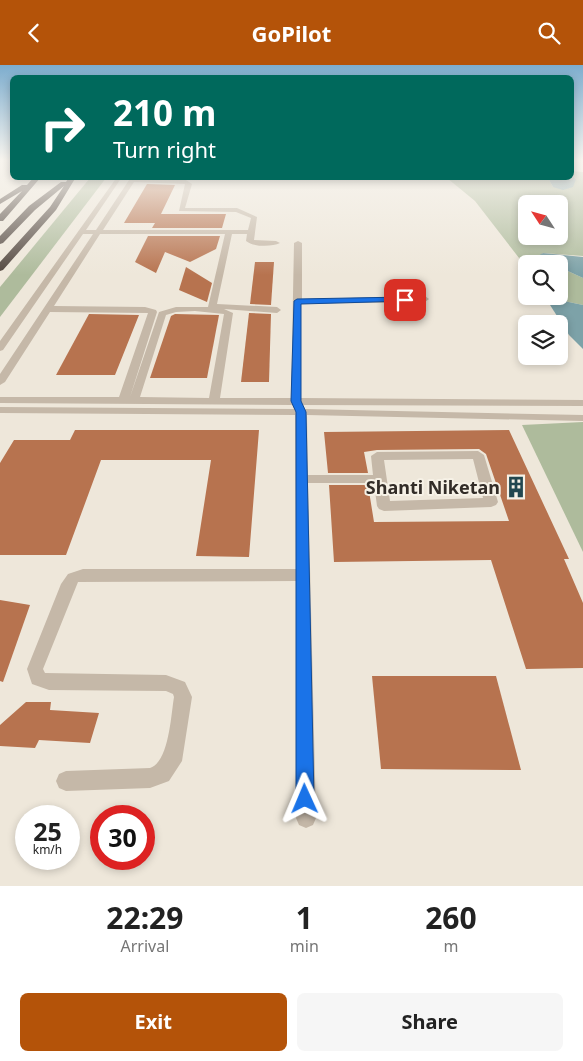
<!DOCTYPE html>
<html lang="en">
<head>
<meta charset="utf-8">
<style>
  body { margin:0; font-family:"Noto Sans",sans-serif; background:#f6f6f6; color:#222; height:100vh; display:flex; flex-direction:column; font-size:19px; white-space:nowrap }
  * { box-sizing:border-box; margin:0 }
  p { font-size:16px; color:#767676 }
  .icon { flex:none; width:28px; height:28px; fill:none; stroke:currentColor; stroke-width:2; stroke-linecap:round; stroke-linejoin:round }
  .map { position:relative; height:821px; overflow:hidden }
  .panel { display:flex; flex-direction:column; background:#fff; flex:1 }
  .panel>* { flex:none }
  .guide { position:absolute; left:10px; top:10px; width:564px; height:105px; border-radius:8px; box-shadow:0 2px 8px #0003; background:#00695c; color:#fff; overflow:hidden }
  .needle { width:32px; rotate:306deg }
  .tools { position:absolute; left:518px; top:130px; display:grid; gap:10px }
  .tools a { display:grid; place-items:center; width:50px; height:50px; border-radius:8px; background:#fff; box-shadow:0 2px 8px #0003; font-size:25px }
  .speed { position:absolute; left:15px; top:740px; display:flex; gap:10px; font-size:25px; font-weight:700; text-align:center }
  .speed>* { display:grid; place-content:center; width:65px; height:65px; border-radius:50%; background:#fff; box-shadow:0 2px 8px #0003; line-height:1 }
  .speed small { font-size:12px; font-weight:400 }
  .speed .limit { border:8px solid #d22; background:#fff; color:#111 }
  .pin { position:absolute; display:grid; place-items:center; width:42px; height:42px; color:#fff; margin:-21px; border-radius:10px; box-shadow:0 2px 8px #0006 }
  .me { position:absolute; width:55px; margin:-28px; rotate:359deg; stroke-linejoin:round; filter:drop-shadow(0 0 4px #0008) }
  .turn { display:flex; align-items:center; gap:18px; height:105px; padding:0 20px; font-size:22px }
  .turn .icon { width:65px; height:65px; stroke-width:2.5 }
  .turn b { display:block; font-size:35px; line-height:42px }
  .eta { display:flex; justify-content:space-evenly; align-items:center; height:85px; text-align:center }
  .eta b { font-size:30px; font-weight:700; line-height:35px }
  .cta { display:flex; gap:10px; margin-top:auto; padding:10px 20px }
  .cta a { flex:1; height:58px; border-radius:8px; background:#b45309; color:#fff; font-size:20px; font-weight:700; line-height:58px; text-align:center }
  .cta a+a { background:#f6f6f6; color:#222 }
  header { display:flex; justify-content:space-between; align-items:center; height:65px; padding:0 20px; background:#b45309; color:#fff; font-size:22px; font-weight:700 }
  .map>svg:first-child { display:block }
  .green { fill:#aebb9c; fill-rule:evenodd }
  .water { fill:#7da2a8 }
  .building { fill:#b7734f }
  .lines { fill:none; stroke-linecap:round; stroke-linejoin:round }
  .minor { fill:#c5b8a8; fill-rule:evenodd }
  .highway { fill:#52473f; fill-rule:evenodd }
  .route { fill:#1a73e8; stroke:#114b97 }
  .labels { text-anchor:middle; dominant-baseline:central; stroke-width:4; stroke-linejoin:round; paint-order:stroke }
  .poi-label { font-size:18px; font-weight:bold; fill:#322c27; stroke:#f6f1e6; text-anchor:end }
</style>
</head>
<body>
<header><svg class="icon" aria-label="back" viewBox="0 0 24 24"><path d="M15 5l-7 7 7 7"/></svg>GoPilot<svg class="icon" aria-label="search" viewBox="0 0 24 24"><circle cx="10" cy="10" r="6"/><path d="M15 15l6 6"/></svg></header>
<div class="map">
<svg width="583" height="821" viewBox="0 0 583 821">
  <rect width="100%" height="100%" fill="#eee7da"/>
  <!-- green -->
  <g class="green">
    <path d="M 571,106 L 583,107 L 583,191 L 543,188 L 537,193 L 551,199 L 526,199 L 526,202 L 475,136 L 447,113 L 497,112 L 510,115 L 510,113 L 548,113 L 553,122 L 576,114 L 571,110 ZM 526,139 L 559,139 L 559,171 L 526,171 Z"/>
    <path d="M 90,113 L 106,113 L 0,252 L 0,222 Z"/>
    <path d="M 559,202 L 583,213 L 583,240 L 545,232 L 559,231 Z"/>
    <path d="M 583,357 L 583,487 L 522,360 Z"/>
  </g>
  <!-- water -->
  <g class="water">
    <path d="M 571,110 L 576,114 L 573,122 L 563,125 L 553,122 L 548,113 L 571,112 Z"/>
    <path d="M 543,188 L 583,192 L 583,213 L 559,202 L 559,199 L 551,199 L 536,192 Z"/>
    <path d="M 545,232 L 583,240 L 583,284 L 569,270 Z"/>
  </g>
  <!-- building -->
  <g class="building">
    <path d="M 147,119 L 175,120 L 161,149 L 226,149 L 222,163 L 152,163 L 155,158 L 124,158 Z"/>
    <path d="M 148,171 L 220,171 L 216,184 L 190,197 L 165,187 L 156,208 L 135,197 Z"/>
    <path d="M 255,197 L 274,197 L 271,240 L 250,239 Z"/>
    <path d="M 186,202 L 212,218 L 207,237 L 179,225 Z"/>
    <path d="M 249,248 L 271,249 L 269,317 L 241,317 Z"/>
    <path d="M 89,249 L 139,250 L 115,310 L 56,310 Z"/>
    <path d="M 175,249 L 219,250 L 207,313 L 150,313 L 171,251 Z"/>
    <path d="M 75,365 L 259,365 L 249,492 L 196,491 L 211,395 L 101,395 L 66,490 L 0,490 L 0,398 L 14,375 L 70,375 Z"/>
    <path d="M 509,365 L 569,494 L 564,494 L 583,538 L 583,603 L 526,604 L 491,495 L 334,497 L 329,420 L 368,420 L 374,457 L 509,456 L 486,389 L 479,384 L 377,385 L 364,387 L 368,408 L 328,408 L 324,367 Z"/>
    <path d="M 0,535 L 30,540 L 3,617 L 0,616 Z"/>
    <path d="M 372,611 L 496,611 L 521,705 L 381,704 Z"/>
    <path d="M 26,637 L 51,637 L 50,645 L 99,648 L 90,678 L 39,675 L 35,683 L 0,681 L 0,660 Z"/>
  </g>
  <g class="lines">
    <!-- minor -->
    <path class="minor" d="M 117,112 L 122,112 L 86,165 L 96,165 L 131,112 L 186,115 L 192,119 L 185,143 L 237,143 L 257,152 L 254,175 L 276,176 L 280,178 C 272,182 253,182 246,176 L 247,169 L 232,169 L 217,239 L 277,242 L 281,245 L 277,248 L 224,244 L 233,248 L 220,333 L 291,333 L 294,178 L 298,176 L 302,178 L 302,234 L 425,231 L 429,234 L 425,237 L 301,239 L 301,333 L 583,335 L 583,341 L 303,340 L 305,344 L 583,350 L 583,356 L 307,350 L 308,410 L 373,410 L 371,391 L 377,387 L 478,386 L 484,390 L 498,437 L 496,440 L 491,442 L 384,446 L 379,444 L 377,441 L 374,418 L 308,418 L 316,753 L 313,760 L 306,763 L 299,760 L 296,753 L 296,516 L 78,517 L 43,604 L 45,608 L 166,610 L 185,617 L 192,632 L 182,696 L 169,716 L 150,723 L 66,726 L 59,723 L 56,716 L 59,709 L 66,706 L 150,703 C 169,697 171,650 174,632 L 173,629 L 166,626 L 49,625 L 32,619 L 27,604 L 61,519 L 68,509 L 83,504 L 296,504 L 295,350 L 0,348 L 0,342 L 294,344 L 292,340 L 0,338 L 0,332 L 119,332 L 148,248 L 50,247 L 5,317 L 0,320 L 0,309 L 93,169 L 83,169 L 3,285 L 0,286 L 0,276 ZM 134,117 L 185,119 L 179,146 L 236,147 L 251,153 L 248,165 L 103,165 ZM 100,169 L 225,169 L 208,242 L 176,242 L 159,247 L 130,332 L 157,247 L 156,245 L 145,242 L 54,241 ZM 195,246 L 224,249 L 209,333 L 140,332 L 166,250 L 176,247 ZM 473,394 L 483,433 L 390,436 L 384,395 Z"/>
    <!-- highway -->
    <g class="highway">
      <path d="M 34,112 L 41,112 L 3,156 L 0,156 L 0,149 L 22,126 L 0,139 L 0,134 L 22,120 L 27,120 Z"/>
      <path d="M 69,112 L 76,112 L 56,145 L 3,205 L 0,206 L 0,197 L 50,142 L 64,121 L 35,145 L 3,178 L 0,179 L 0,171 L 29,141 L 61,117 L 66,117 Z"/>
    </g>
  </g>
  <!-- sky -->
  <linearGradient id="sky" x2="0" y2="1"><stop stop-color="#7dadce"/><stop offset="0.45" stop-color="#f7f4ee"/><stop offset="1" stop-color="#f7f4ee" stop-opacity="0"/></linearGradient>
  <rect width="583" height="210" fill="url(#sky)"/>
  <!-- route -->
  <path class="route" d="M 405,232 L 409,235 L 408,236 L 301,239 L 301,336 L 306,347 L 314,734 L 312,741 L 305,744 L 299,741 L 296,734 L 296,347 L 291,336 L 294,236 L 297,234 Z"/>
  <!-- icons -->
  <defs>
    <g id="building-bare" transform="scale(1.725)"><path d="M-4-6H4V6H1V3H-1V6H-4ZM-2.5-4.3h1.7v1.8h-1.7ZM.8-4.3h1.7v1.8H.8ZM-2.5-1h1.7V.8h-1.7ZM.8-1h1.7V.8H.8Z" fill="#22474f" stroke="#f6f1e6" stroke-width="2.5" paint-order="stroke"/></g>
  </defs>
  <g fill-rule="evenodd">
    <use href="#building-bare" x="516" y="422"/>
  </g>
  <g class="labels">
    <!-- poi labels -->
    <g class="poi-label">
      <text x="500" y="422">Shanti Niketan</text>
    </g>
  </g>
</svg>
<div class="tools">
<a><svg class="needle" viewBox="-14 -14 28 28"><path d="M0-13l5 13h-10z" fill="#e53935"/><path d="M0 13l5-13h-10z" fill="#767676"/></svg></a>
<a><svg class="icon" aria-label="search" viewBox="0 0 24 24"><circle cx="10" cy="10" r="6"/><path d="M15 15l6 6"/></svg></a>
<a><svg class="icon" aria-label="layers" viewBox="0 0 24 24"><path d="M12 4l9 5-9 5-9-5zM3 14l9 5 9-5"/></svg></a>
</div>
<div class="speed"><div>25<small>km/h</small></div><div class="limit">30</div></div>
<div class="pin" style="left:405px;top:235px;background:#d93025"><svg class="icon" aria-label="arrive" viewBox="0 0 24 24"><path d="M6 21V4h12l-3 4 3 4H6"/></svg></div>
<svg class="me" style="left:305px;top:734px" viewBox="-20 -20 40 40"><path d="M0-17L14 15 0 8-14 15z" fill="#1a73e8" stroke="#fff" stroke-width="4"/></svg>
<div class="guide">
<div class="turn"><svg class="icon" aria-label="right" viewBox="0 0 24 24"><path d="M7 20v-9h11M14 6l5 5-5 5"/></svg><div><b>210 m</b>Turn right</div></div>
</div>
</div>
<section class="panel">
<div class="eta">
<div><b>22:29</b><p>Arrival</p></div>
<div><b>1</b><p>min</p></div>
<div><b>260</b><p>m</p></div>
</div>
<div class="cta"><a>Exit</a><a>Share</a></div>
</section>
</body>
</html>
